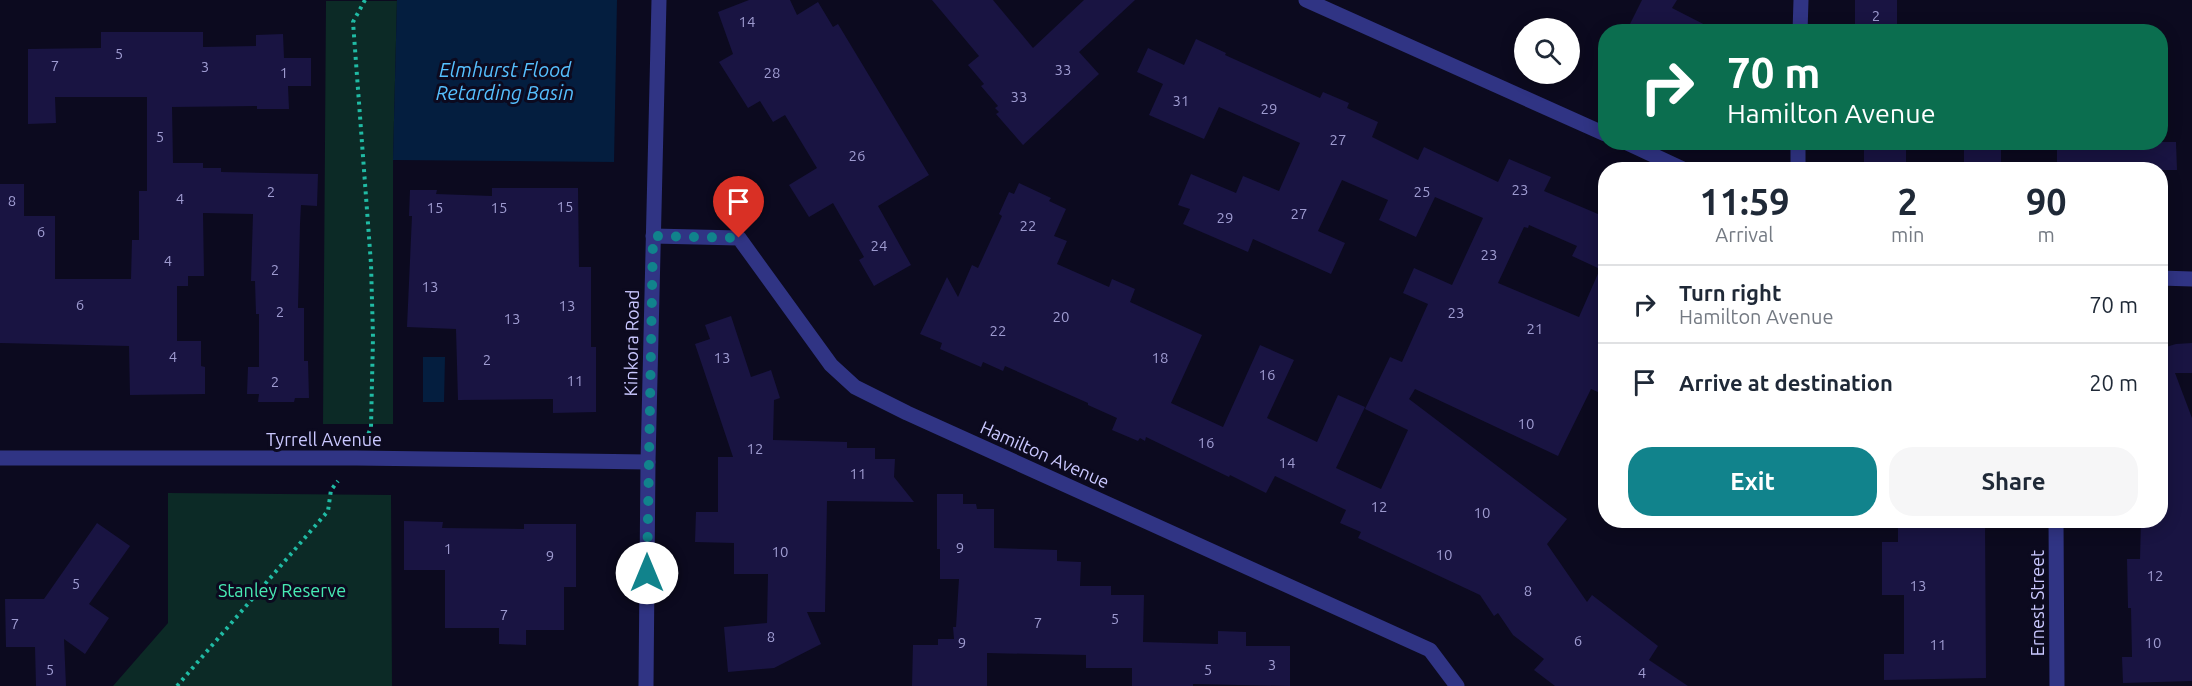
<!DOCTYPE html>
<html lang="en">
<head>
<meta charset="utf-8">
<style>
  body { margin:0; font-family:Ubuntu,sans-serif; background:#f6f6f7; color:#1f2937; height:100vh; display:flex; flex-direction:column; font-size:22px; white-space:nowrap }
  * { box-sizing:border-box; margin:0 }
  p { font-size:20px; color:#747a83 }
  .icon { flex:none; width:33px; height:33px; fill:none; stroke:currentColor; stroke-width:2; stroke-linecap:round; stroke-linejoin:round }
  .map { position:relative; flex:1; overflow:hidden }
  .panel { position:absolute; left:1598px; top:162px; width:570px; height:366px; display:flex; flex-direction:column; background:#fff; border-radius:24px; box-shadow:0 3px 15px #0003 }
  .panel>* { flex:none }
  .guide { position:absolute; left:1598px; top:24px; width:570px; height:126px; border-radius:24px; box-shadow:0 3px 15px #0003; background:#0b6e4f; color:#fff; overflow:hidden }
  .fabs { position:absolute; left:1514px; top:18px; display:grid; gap:12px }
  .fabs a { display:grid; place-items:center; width:66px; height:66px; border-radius:50%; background:#fff; box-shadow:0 3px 15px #0003; font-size:30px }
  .pin { position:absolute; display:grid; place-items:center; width:51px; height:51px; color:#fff; margin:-62px -26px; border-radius:50% 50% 50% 0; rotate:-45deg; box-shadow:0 0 6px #0007 }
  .pin .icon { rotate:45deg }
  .me { position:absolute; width:66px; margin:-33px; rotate:0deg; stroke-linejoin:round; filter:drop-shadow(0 0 4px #0008) }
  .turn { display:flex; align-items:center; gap:21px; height:126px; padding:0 30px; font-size:27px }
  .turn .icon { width:78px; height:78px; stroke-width:2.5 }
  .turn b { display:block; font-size:42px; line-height:51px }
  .eta { display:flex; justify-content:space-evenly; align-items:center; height:102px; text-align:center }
  .eta b { font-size:36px; font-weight:700; line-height:42px }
  .action { display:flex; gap:12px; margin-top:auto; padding:12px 30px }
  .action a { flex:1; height:69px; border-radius:24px; background:#11838c; color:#fff; font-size:24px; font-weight:700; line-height:69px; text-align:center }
  .action a+a { background:#f6f6f7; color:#1f2937 }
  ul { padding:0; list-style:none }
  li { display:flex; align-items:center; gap:18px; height:78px; padding:0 30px; border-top:2px solid #e0e1e3 }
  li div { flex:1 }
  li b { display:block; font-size:22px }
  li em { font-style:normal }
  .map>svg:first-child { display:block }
  .green { fill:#0c2a26 }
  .water { fill:#041e3f }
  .building { fill:#191442; fill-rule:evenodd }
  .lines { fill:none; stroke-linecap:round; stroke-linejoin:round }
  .path { stroke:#20bba4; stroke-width:4; stroke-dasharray:3 4.5; stroke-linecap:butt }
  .street { stroke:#303484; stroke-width:15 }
  .route { stroke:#11838c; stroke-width:10; stroke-dasharray:0 18 }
  .labels { text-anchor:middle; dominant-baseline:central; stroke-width:6; stroke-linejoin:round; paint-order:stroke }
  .number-label { font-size:15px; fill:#9e9bd0 }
  .street-label { font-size:18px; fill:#cac8ff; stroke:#0c0a1f }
  .park-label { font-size:18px; fill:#48ebb4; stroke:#0c0a1f }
  .water-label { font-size:20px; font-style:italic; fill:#56c0ff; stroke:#0c0a1f }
</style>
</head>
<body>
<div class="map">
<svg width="2192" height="686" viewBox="0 0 2192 686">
  <rect width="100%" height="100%" fill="#0c0a1f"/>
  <!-- green -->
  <g class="green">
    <path d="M 326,1 L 397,1 L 393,160 L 393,424 L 323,424 Z"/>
    <path d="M 168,493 L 391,495 L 392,686 L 113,686 L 168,623 Z"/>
  </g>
  <!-- water -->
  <g class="water">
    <path d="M 397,0 L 617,0 L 614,162 L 393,160 Z"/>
    <path d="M 423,357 L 445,357 L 444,402 L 423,402 Z"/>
  </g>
  <!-- building -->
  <g class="building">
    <path d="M 749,0 L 790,0 L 797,15 L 818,2 L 833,27 L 838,24 L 929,175 L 878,206 L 911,265 L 874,286 L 859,260 L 864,257 L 833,203 L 809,217 L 789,185 L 817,168 L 785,115 L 773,122 L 760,101 L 748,108 L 719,62 L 733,54 L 718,12 Z"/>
    <path d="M 932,0 L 993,0 L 1033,48 L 1084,0 L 1135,0 L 1079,52 L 1099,74 L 1023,145 L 996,114 L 999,112 L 995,108 L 998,106 L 981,86 L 984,84 L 968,65 L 979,56 Z"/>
    <path d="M 1642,0 L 1677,0 L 1672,8 L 1719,32 L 1626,32 Z"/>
    <path d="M 1855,0 L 1897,0 L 1897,30 L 1855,29 Z"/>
    <path d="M 101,32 L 203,32 L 203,47 L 256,46 L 256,35 L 283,34 L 284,58 L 311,58 L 311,86 L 288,86 L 289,109 L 257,109 L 257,106 L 172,107 L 173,163 L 203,163 L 203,168 L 221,168 L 221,172 L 318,174 L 317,206 L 301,205 L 300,224 L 298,308 L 304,308 L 304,361 L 308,361 L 309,398 L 295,398 L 294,402 L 258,402 L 259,394 L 247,394 L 248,367 L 259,367 L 259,314 L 256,314 L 255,281 L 251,281 L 253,214 L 203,213 L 204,276 L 188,276 L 188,286 L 177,286 L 177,341 L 201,341 L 201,366 L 205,367 L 205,394 L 130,395 L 129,346 L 0,343 L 0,184 L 24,184 L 24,216 L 55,216 L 55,279 L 131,279 L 132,240 L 139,240 L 139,191 L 147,191 L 147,97 L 55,97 L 56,123 L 28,124 L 28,49 L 101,48 Z"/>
    <path d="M 1196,39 L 1226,53 L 1225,55 L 1320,98 L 1323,92 L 1349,103 L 1347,108 L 1378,122 L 1372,137 L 1418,160 L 1424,147 L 1498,182 L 1509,159 L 1551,177 L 1544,191 L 1605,217 L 1605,395 L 1591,389 L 1558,456 L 1415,389 L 1409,399 L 1567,519 L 1547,544 L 1587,602 L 1592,595 L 1658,646 L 1649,660 L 1688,686 L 1555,686 L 1534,670 L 1544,659 L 1513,635 L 1498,613 L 1494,616 L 1480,595 L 1358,538 L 1361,532 L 1340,523 L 1346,510 L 1275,476 L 1266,493 L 1230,475 L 1229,477 L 1146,437 L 1145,441 L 1140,438 L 1138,441 L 1112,430 L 1117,418 L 1088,405 L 1088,403 L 1005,366 L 1003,371 L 983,362 L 981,367 L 940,349 L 942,343 L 920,334 L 947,277 L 958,297 L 972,265 L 978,268 L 1002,216 L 999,214 L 1009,192 L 1014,194 L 1019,183 L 1051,198 L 1049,201 L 1066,209 L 1054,236 L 1067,241 L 1057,264 L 1109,287 L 1112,279 L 1135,289 L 1130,302 L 1202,335 L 1171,403 L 1223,427 L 1260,345 L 1294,360 L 1267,418 L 1317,442 L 1338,395 L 1365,407 L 1336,468 L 1381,489 L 1408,430 L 1365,409 L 1390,357 L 1402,362 L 1428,304 L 1403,293 L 1414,268 L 1452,285 L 1483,218 L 1435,197 L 1416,237 L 1379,220 L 1388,200 L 1342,180 L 1318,231 L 1345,243 L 1331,274 L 1253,239 L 1248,252 L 1183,224 L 1190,209 L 1178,205 L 1191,174 L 1236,193 L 1243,176 L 1279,191 L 1300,143 L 1219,107 L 1204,139 L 1149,115 L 1163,84 L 1137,72 L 1148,48 L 1184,65 ZM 1529,225 L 1577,246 L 1572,256 L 1600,269 L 1579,317 L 1498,283 L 1524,227 L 1528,228 Z"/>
    <rect x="1864" y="142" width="42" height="28"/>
    <rect x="1964" y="142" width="37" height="28"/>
    <path d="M 2057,142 L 2176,142 L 2177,170 L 2057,170 Z"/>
    <path d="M 492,188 L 578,188 L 579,267 L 591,267 L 591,347 L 596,347 L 596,412 L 553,413 L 553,399 L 458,400 L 456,329 L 407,327 L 412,216 L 409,216 L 410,190 L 437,190 L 436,194 L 492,196 Z"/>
    <path d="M 731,316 L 751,377 L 771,370 L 780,398 L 774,400 L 773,440 L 847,442 L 847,448 L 875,448 L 875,459 L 895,459 L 894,477 L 914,502 L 827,501 L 825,612 L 807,612 L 821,644 L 774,668 L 728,672 L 724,627 L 767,623 L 768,574 L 734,574 L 734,543 L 695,542 L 696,512 L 718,512 L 718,457 L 733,457 L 695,344 L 710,339 L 705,325 Z"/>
    <path d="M 2163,339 L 2166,347 L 2176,344 L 2192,343 L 2192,373 L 2175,373 L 2192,418 L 2192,681 L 2123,683 L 2122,657 L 2132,657 L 2131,608 L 2128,608 L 2127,559 L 2140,559 L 2141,520 L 2160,520 L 2160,340 Z"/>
    <path d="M 937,494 L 963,494 L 963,504 L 976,504 L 977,509 L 994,509 L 994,548 L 1057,550 L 1057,561 L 1081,562 L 1080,586 L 1111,586 L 1111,595 L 1144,595 L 1143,642 L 1218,644 L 1218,631 L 1246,632 L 1246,646 L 1290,646 L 1290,686 L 1193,684 L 1193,686 L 1132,686 L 1132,668 L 1086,668 L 1086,655 L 987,653 L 987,686 L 912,686 L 913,645 L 938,645 L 938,639 L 954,639 L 953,627 L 956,627 L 959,579 L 940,579 L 940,549 L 937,549 Z"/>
    <path d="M 1898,520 L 1985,520 L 1986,678 L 1884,680 L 1884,654 L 1904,654 L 1904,595 L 1882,595 L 1882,542 L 1898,542 Z"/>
    <path d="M 404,521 L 443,522 L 442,528 L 524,529 L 524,524 L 576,524 L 576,587 L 564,587 L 564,630 L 526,630 L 526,645 L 499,644 L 499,628 L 445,628 L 445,570 L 404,570 Z"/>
    <path d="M 97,523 L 130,546 L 89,604 L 109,618 L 85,654 L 64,639 L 66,686 L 36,686 L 35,647 L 6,647 L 5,599 L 44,599 Z"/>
  </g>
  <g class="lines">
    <!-- path -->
    <g class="path">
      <path d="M 365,0 L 353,22 L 371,264 L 373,337 L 371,427 L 368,435"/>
      <path d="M 177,686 L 328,511 L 331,490 L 338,481"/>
    </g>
    <!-- street -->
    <g class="street">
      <path d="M 1306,0 L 1605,134"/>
      <path d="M 1800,32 L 1801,0"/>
      <path d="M 1625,142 L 1685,170"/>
      <path d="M 1798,170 L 1798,142"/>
      <path d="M 653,236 L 739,238 L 831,365 L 855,387 L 907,413 L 1430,650 L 1457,686"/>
      <path d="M 2160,278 L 2192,279"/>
      <path d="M 0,458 L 356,458 L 648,462"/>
      <path d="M 2056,520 L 2057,686"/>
      <path d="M 646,686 L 648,462 L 659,0"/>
    </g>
  </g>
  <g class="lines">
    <!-- route -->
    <path class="route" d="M 647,573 L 653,236 L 739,238"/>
  </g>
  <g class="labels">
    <!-- number labels -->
    <g class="number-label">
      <text x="1876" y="15">2</text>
      <text x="747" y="21">14</text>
      <text x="119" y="53">5</text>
      <text x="55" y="65">7</text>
      <text x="205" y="66">3</text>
      <text x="1063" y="69">33</text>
      <text x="284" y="72">1</text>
      <text x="772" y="72">28</text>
      <text x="1019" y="96">33</text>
      <text x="1181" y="100">31</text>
      <text x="1269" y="108">29</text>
      <text x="160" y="136">5</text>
      <text x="1338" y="139">27</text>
      <text x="857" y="155">26</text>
      <text x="1520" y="189">23</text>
      <text x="271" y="191">2</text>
      <text x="1422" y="191">25</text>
      <text x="180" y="198">4</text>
      <text x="12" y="200">8</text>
      <text x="565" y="206">15</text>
      <text x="435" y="207">15</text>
      <text x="499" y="207">15</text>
      <text x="1299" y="213">27</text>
      <text x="1225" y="217">29</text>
      <text x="1028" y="225">22</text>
      <text x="41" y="231">6</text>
      <text x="879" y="245">24</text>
      <text x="1489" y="254">23</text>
      <text x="168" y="260">4</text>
      <text x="275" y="269">2</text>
      <text x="430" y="286">13</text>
      <text x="80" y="304">6</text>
      <text x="567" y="305">13</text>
      <text x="280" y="311">2</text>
      <text x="1456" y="312">23</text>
      <text x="1061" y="316">20</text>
      <text x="512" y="318">13</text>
      <text x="1535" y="328">21</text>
      <text x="998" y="330">22</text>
      <text x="173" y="356">4</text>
      <text x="722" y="357">13</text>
      <text x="1160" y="357">18</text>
      <text x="487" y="359">2</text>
      <text x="1267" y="374">16</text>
      <text x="575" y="380">11</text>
      <text x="275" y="381">2</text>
      <text x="1526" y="423">10</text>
      <text x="1206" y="442">16</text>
      <text x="755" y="448">12</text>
      <text x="1287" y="462">14</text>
      <text x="858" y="473">11</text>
      <text x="1379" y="506">12</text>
      <text x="1482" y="512">10</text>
      <text x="960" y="547">9</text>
      <text x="448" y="548">1</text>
      <text x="780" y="551">10</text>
      <text x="1444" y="554">10</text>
      <text x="550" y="555">9</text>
      <text x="2155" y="575">12</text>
      <text x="76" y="583">5</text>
      <text x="1918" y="585">13</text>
      <text x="1528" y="590">8</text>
      <text x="504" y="614">7</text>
      <text x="1115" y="618">5</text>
      <text x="1038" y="622">7</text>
      <text x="15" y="623">7</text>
      <text x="771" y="636">8</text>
      <text x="1578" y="640">6</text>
      <text x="962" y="642">9</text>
      <text x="2153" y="642">10</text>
      <text x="1938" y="644">11</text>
      <text x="1272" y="664">3</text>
      <text x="50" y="669">5</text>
      <text x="1208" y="669">5</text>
      <text x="1642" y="672">4</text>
    </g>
    <!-- street labels -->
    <g class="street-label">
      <text transform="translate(631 343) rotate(-89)">Kinkora Road</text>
      <text x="324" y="439">Tyrrell Avenue</text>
      <text transform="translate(1045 454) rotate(24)">Hamilton Avenue</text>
      <text transform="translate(2037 603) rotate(-90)">Ernest Street</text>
    </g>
    <!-- park labels -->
    <g class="park-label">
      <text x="282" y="590">Stanley Reserve</text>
    </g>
    <!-- water labels -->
    <g class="water-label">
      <text x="505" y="69">Elmhurst Flood<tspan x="505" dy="23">Retarding Basin</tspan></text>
    </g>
  </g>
</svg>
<div class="fabs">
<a><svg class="icon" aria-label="search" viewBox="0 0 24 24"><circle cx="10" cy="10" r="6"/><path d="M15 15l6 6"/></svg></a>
</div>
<div class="pin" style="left:739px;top:238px;background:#d93025"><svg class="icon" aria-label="arrive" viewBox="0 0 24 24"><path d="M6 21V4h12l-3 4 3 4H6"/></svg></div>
<svg class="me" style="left:647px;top:573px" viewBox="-20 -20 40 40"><circle r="19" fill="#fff"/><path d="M0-13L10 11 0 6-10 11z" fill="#11838c"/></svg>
<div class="guide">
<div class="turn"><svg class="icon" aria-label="right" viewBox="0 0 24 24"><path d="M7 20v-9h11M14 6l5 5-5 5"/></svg><div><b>70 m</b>Hamilton Avenue</div></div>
</div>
<section class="panel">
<div class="eta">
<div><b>11:59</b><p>Arrival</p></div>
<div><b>2</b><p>min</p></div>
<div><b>90</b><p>m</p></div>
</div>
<ul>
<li><svg class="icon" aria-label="right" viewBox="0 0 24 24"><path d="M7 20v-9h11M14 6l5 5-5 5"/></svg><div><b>Turn right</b><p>Hamilton Avenue</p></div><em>70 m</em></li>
<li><svg class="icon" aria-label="arrive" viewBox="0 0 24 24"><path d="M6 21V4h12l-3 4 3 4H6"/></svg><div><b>Arrive at destination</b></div><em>20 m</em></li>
</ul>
<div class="action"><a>Exit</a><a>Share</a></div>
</section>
</div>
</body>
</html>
